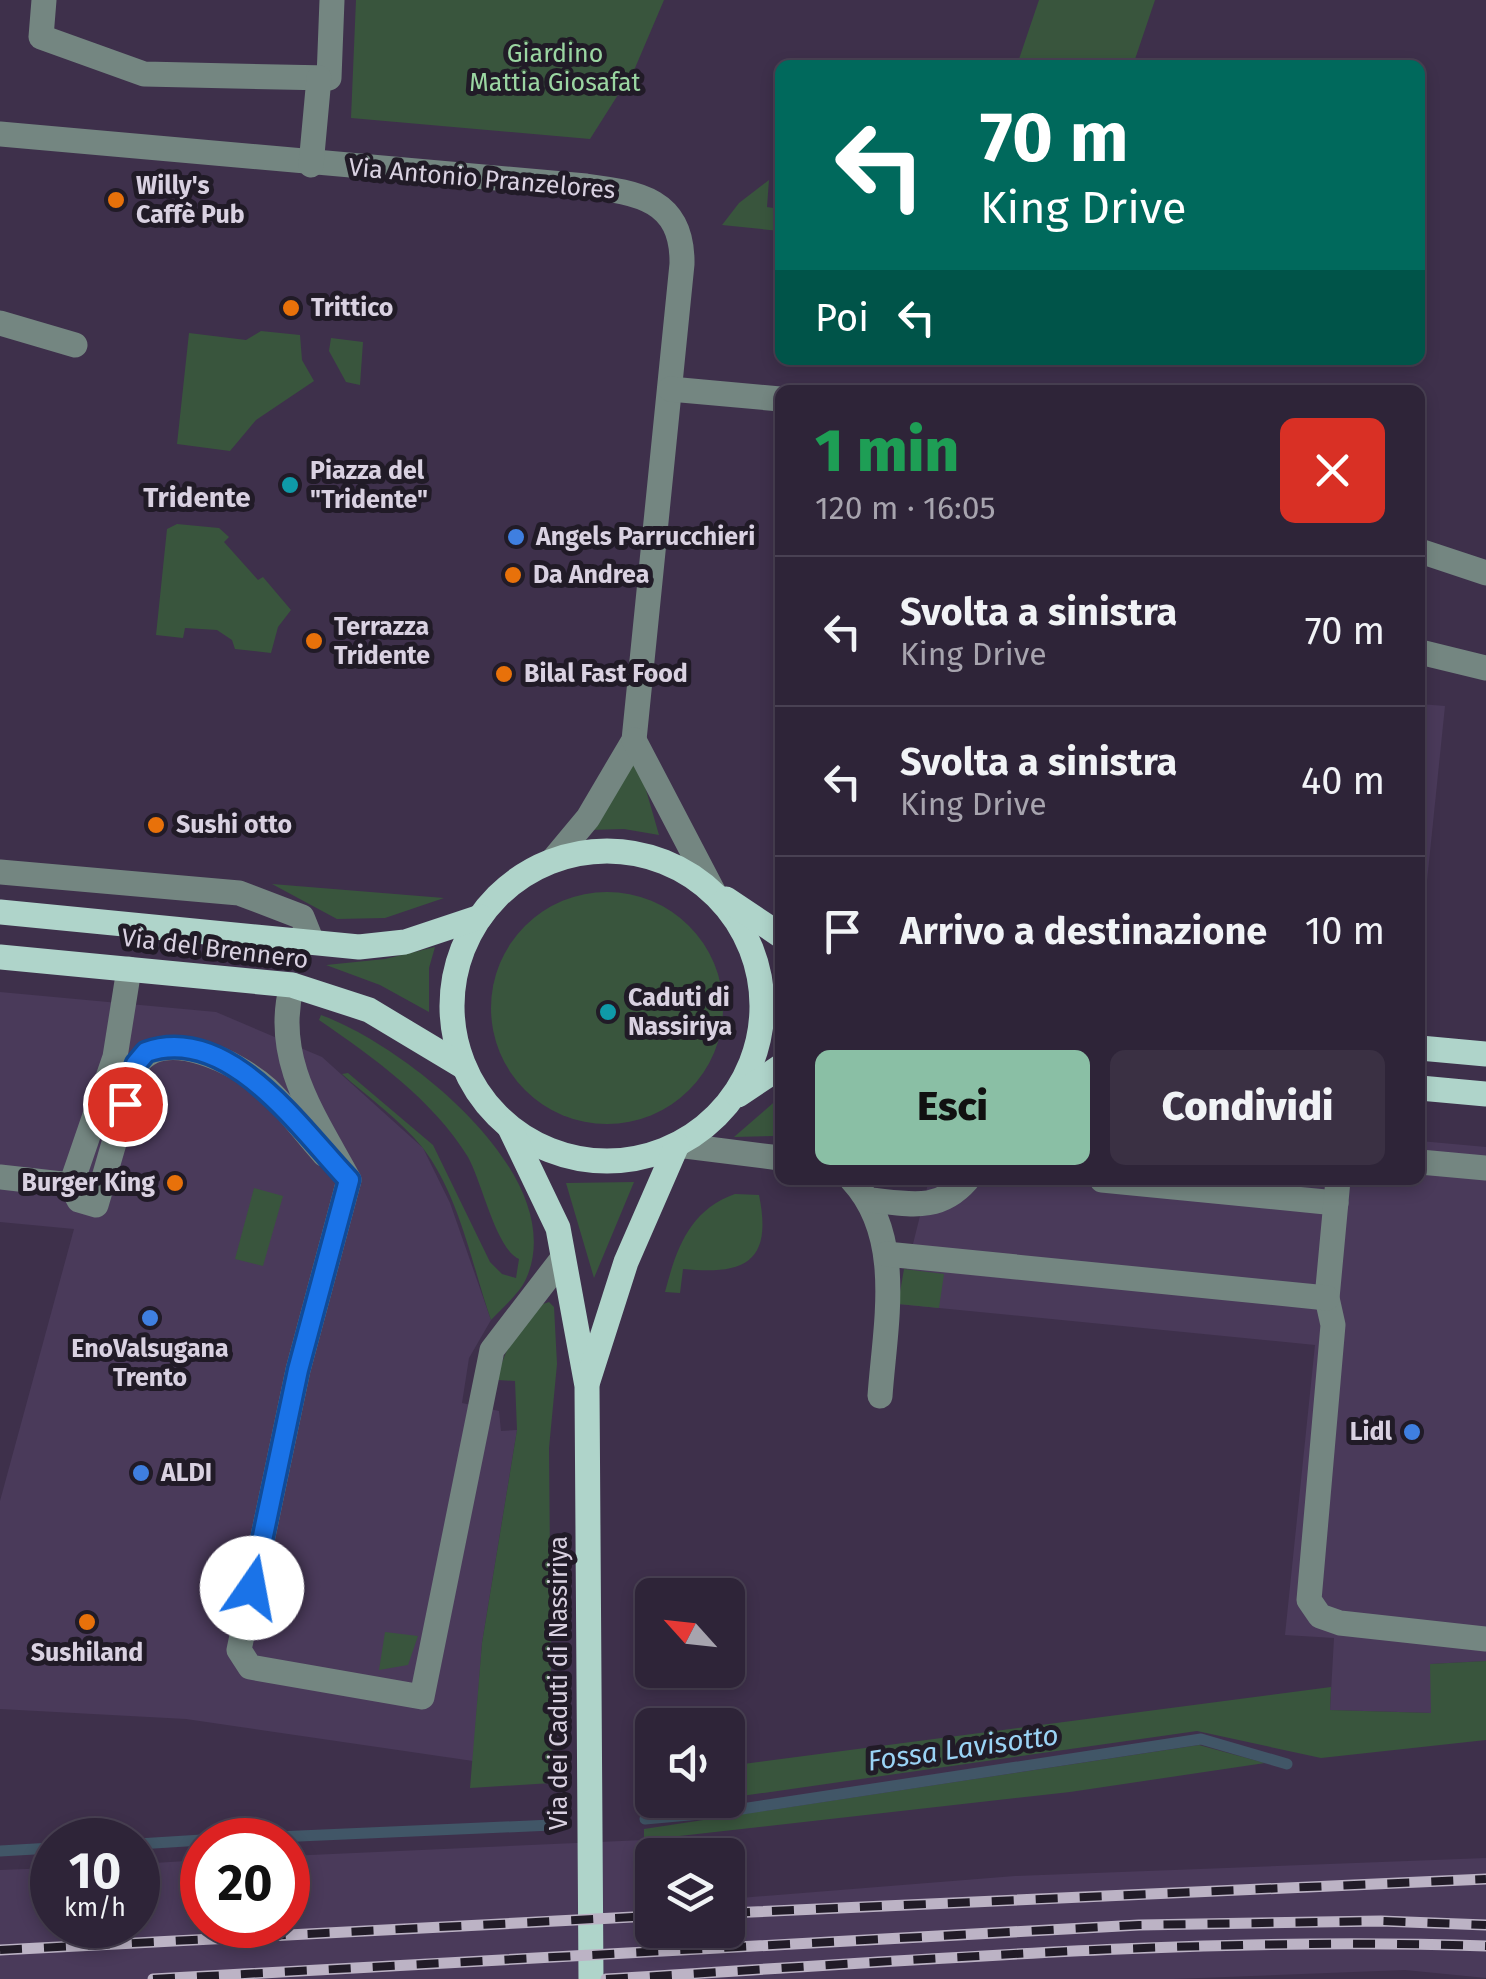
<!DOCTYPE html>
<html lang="it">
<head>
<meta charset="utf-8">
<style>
  body { margin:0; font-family:"Fira Sans",sans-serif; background:#3a3043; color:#f1f3f6; height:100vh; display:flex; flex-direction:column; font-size:38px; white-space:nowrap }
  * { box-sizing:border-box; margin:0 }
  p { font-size:32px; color:#a7a4ae }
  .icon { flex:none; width:55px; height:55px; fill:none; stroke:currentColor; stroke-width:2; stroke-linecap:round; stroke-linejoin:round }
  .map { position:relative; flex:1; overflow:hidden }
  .sheet { position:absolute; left:775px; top:385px; width:650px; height:800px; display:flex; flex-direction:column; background:#2e2438; border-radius:15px; box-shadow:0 5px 15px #0003,0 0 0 2px #494153 }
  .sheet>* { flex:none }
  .hud { position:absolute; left:775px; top:60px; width:650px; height:305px; border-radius:15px; box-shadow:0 5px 15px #0003,0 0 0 2px #494153; background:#00695c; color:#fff; overflow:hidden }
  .needle { width:65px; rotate:297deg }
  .buttons { position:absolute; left:635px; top:1578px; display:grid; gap:20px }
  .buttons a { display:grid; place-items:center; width:110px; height:110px; border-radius:15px; background:#2e2438; box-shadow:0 5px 15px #0003,0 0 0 2px #494153; font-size:50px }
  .speed { position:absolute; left:30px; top:1818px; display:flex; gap:20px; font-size:50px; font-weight:700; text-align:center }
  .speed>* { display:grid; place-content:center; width:130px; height:130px; border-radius:50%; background:#2e2438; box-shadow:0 5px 15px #0003,0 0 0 2px #494153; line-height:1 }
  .speed small { font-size:25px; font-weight:400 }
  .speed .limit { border:15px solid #d22; background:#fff; color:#111 }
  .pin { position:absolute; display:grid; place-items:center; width:85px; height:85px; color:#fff; margin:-42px; border:5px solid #fff; border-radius:50%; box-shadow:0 2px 10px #0007 }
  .me { position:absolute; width:110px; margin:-55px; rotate:12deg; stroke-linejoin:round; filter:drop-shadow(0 0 8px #0008) }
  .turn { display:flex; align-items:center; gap:35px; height:210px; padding:0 40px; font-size:45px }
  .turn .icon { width:130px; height:130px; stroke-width:2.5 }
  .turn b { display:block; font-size:70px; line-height:85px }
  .then { display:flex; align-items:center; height:95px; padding:0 40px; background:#0003; gap:20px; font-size:38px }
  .round { display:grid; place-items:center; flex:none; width:105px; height:105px; border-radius:15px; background:#3a3043 }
  .summary { display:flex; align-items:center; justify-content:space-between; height:170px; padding:0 40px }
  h1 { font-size:60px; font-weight:800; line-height:75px; color:#1e9e55 }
  .button { display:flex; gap:20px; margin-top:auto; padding:20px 40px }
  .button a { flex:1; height:115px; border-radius:15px; background:#8abfa5; color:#111; font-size:40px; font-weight:800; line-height:115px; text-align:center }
  .button a+a { background:#3a3043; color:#f1f3f6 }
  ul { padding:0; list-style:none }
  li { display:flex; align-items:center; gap:30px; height:150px; padding:0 40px; border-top:2px solid #494153 }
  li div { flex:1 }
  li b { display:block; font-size:38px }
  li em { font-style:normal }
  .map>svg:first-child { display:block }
  .built { fill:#4a3a5a }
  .green { fill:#39553d }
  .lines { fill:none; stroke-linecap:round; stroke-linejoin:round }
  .stream { stroke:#415667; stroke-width:11 }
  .minor { stroke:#748681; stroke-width:25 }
  .major { stroke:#afd4ca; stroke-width:25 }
  .rail-casing { stroke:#bcb3c5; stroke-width:11 }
  .rail { stroke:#211b27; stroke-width:8; stroke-dasharray:22; stroke-linecap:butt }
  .route-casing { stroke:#114b97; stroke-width:25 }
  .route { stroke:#1a73e8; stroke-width:18 }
  .food-dot { fill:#e8710a; stroke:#211b27; stroke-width:4 }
  .culture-dot { fill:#0f9aa8; stroke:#211b27; stroke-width:4 }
  .shop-dot { fill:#3f7fe0; stroke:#211b27; stroke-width:4 }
  .labels { text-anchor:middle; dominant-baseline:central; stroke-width:10; stroke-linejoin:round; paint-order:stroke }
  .park-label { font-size:25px; fill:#9bd6a2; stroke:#211b27 }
  .street-label { font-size:25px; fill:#d9d1e1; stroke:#211b27 }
  .poi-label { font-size:25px; font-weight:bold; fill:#d9d1e1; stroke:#211b27; text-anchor:start }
  .neighbourhood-label { font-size:28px; font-weight:bold; fill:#d9d1e1; stroke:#211b27 }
  .water-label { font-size:28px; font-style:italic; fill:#9ad3f5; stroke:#211b27 }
</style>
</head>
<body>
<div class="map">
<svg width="1486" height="1979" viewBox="0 0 1486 1979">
  <rect width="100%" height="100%" fill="#3e304b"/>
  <!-- built -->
  <g class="built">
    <path d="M 1420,704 L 1445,706 L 1420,949 Z"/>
    <path d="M 0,992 L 216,1012 L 322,1057 L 423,1148 L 450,1203 L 491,1320 L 469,1358 L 462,1403 L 499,1411 L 501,1431 L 517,1430 L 482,1643 L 473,1761 L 186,1719 L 0,1709 L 0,1501 L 74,1229 L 0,1222 Z"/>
    <path d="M 1420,1141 L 1486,1147 L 1486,1661 L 1431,1664 L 1432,1713 L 1330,1710 L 1334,1638 L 1285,1635 L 1315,1345 L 898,1304 L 929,1180 L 1420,1180 Z"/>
    <path d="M 644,1840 L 645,1904 L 652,1905 L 652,1930 L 728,1930 L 728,1899 L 1015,1876 L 1486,1858 L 1486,1978 L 1405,1970 L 1174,1979 L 0,1979 L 0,1870 L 52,1868 L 52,1925 L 138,1925 L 138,1864 L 202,1860 L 202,1925 L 288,1925 L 288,1856 Z"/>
  </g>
  <!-- green -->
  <g class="green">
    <path d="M 356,0 L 664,0 L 635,68 L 590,139 L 351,118 Z"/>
    <path d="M 1039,0 L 1155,0 L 1133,65 L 1017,65 Z"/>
    <path d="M 769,180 L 767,207 L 780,209 L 780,231 L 722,225 L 739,203 Z"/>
    <path d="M 261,331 L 300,335 L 302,360 L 314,381 L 256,420 L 230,451 L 177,444 L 189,333 L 246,340 Z"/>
    <path d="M 331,338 L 363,342 L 360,385 L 346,382 L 329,351 Z"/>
    <path d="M 177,524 L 219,528 L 229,537 L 224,542 L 258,580 L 263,577 L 291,610 L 278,627 L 271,653 L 235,649 L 232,640 L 217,630 L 185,628 L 183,638 L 156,635 L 167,529 Z"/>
    <path d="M 634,748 L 659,835 L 624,829 L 588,830 Z"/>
    <path d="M 272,884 L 444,898 L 385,918 L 337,919 Z"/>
    <circle cx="607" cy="1008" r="116"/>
    <path d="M 435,947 L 429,968 L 429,1012 L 380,985 L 326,965 L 385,959 Z"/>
    <path d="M 321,1015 C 404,1045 572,1176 526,1279 C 519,1294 502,1308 491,1320 C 472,1265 459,1194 422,1147 C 400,1120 368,1097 342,1074 L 348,1073 L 433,1145 L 490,1262 L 502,1274 L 516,1278 L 519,1259 C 496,1249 482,1182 468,1157 C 433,1100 373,1057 319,1020 Z"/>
    <path d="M 780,1097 L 780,1129 L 775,1136 L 734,1137 Z"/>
    <path d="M 634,1182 L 594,1278 L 566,1183 Z"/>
    <path d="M 254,1188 L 283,1196 L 263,1266 L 235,1259 Z"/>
    <path d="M 735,1194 L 759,1195 C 773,1263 744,1275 683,1269 L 680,1293 L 665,1292 C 676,1250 689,1210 735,1194 Z"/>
    <path d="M 904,1269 L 944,1274 L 939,1308 L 898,1304 Z"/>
    <path d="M 549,1302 L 554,1307 L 557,1364 L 549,1448 L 552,1783 L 470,1788 L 482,1643 L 517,1430 L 515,1381 L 498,1380 C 503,1346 520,1329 543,1304 Z"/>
    <path d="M 385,1632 L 418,1636 L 408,1665 L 379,1670 Z"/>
    <path d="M 1486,1661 L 1486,1740 L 1321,1758 L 1197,1731 L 644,1810 L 646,1776 L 652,1775 L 652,1800 L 728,1800 L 728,1766 L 1331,1687 L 1330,1710 L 1431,1713 L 1430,1664 Z"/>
    <path d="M 1199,1745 L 1265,1763 L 1070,1792 L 644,1840 L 644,1829 Z"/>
  </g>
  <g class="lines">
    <!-- stream -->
    <g class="stream">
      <path d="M 645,1819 L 722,1812 L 1201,1739 L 1287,1764"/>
      <path d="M 208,1840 L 552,1825"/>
      <path d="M 138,1844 L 202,1840"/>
      <path d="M 0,1851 L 52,1848"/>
    </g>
    <!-- minor -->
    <g class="minor">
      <path d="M 44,0 L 41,37 L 144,74 L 329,78 L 332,0"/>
      <path d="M 0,134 L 586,186 C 638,193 683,199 682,264 L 634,740 L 588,818 L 553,860"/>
      <path d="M 311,165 L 319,78"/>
      <path d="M 0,323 L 75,345"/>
      <path d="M 670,389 L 780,399"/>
      <path d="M 1420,551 L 1486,573"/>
      <path d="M 1420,652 L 1486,668"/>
      <path d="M 634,740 L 713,891"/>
      <path d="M 0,872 L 239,893 L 302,917 L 312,942"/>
      <path d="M 292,985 C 272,1059 315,1117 349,1180 L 298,1370 L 239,1650 L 250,1667 L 422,1697 L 492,1350 L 562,1259"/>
      <path d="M 677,1145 L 780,1158"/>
      <path d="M 1420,1162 L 1486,1168"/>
      <path d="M 0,1177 L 71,1185"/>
      <path d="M 852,1180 C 905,1237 885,1325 880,1396"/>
      <path d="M 1102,1180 L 1336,1203"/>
      <path d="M 1338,1180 L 1327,1298 L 1333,1325 L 1309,1600 L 1320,1616 L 1340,1623 L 1486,1639"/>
      <path d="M 71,1185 L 79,1200 L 96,1205 L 137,1064 C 165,1026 239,1063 267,1089 C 288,1109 305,1133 324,1154"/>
      <path d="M 71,1185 L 115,1057 L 129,969"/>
      <path d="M 870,1200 C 910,1204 939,1212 967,1180"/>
      <path d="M 886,1254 L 1327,1298"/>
    </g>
    <!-- major -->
    <g class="major">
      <circle cx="607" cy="1006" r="155"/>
      <path d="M 726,899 L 780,935"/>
      <path d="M 0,912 L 359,947 L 405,942 L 480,917"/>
      <path d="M 0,957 L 292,985 L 369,1010 L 464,1067"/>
      <path d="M 1420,1048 L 1486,1054"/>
      <path d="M 1420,1088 L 1486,1094"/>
      <path d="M 738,1095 L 780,1067"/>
      <path d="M 510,1128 L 558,1228 L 587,1386 L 591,1979"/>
      <path d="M 588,1381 L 626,1262 L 677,1145"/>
    </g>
    <!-- rail casing -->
    <g class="rail-casing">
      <g id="rail">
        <path d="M 728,1913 L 1486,1879"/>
        <path d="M 0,1950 L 652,1916"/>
        <path d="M 153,1979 L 1139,1925 L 1381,1921 L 1486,1925"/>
        <path d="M 606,1979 C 898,1962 1193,1936 1486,1946"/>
      </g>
    </g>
    <!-- rail -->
    <use href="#rail" class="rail"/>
  </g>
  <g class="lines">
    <!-- route casing -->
    <g class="route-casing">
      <path id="route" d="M 125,1104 L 136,1064 L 146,1052 C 229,1023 301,1130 349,1180 L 298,1370 L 252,1588"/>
    </g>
    <!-- route -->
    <use href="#route" class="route"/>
  </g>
  <!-- markers -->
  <g class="food-dot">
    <circle cx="116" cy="200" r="10"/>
    <circle cx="291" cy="308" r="10"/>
    <circle cx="513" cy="575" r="10"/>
    <circle cx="314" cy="641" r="10"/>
    <circle cx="504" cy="674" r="10"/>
    <circle cx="156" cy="825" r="10"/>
    <circle cx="175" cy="1183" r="10"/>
    <circle cx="87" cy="1622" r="10"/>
  </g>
  <g class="culture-dot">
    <circle cx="290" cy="485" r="10"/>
    <circle cx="608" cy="1012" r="10"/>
  </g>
  <g class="shop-dot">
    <circle cx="516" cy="537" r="10"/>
    <circle cx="150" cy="1318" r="10"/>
    <circle cx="1412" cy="1432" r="10"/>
    <circle cx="141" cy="1473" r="10"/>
  </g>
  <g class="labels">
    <!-- park labels -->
    <g class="park-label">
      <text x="555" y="54">Giardino<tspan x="555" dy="29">Mattia Giosafat</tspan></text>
    </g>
    <!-- street labels -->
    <g class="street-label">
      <text transform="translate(482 179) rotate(5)">Via Antonio Pranzelores</text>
      <text transform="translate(215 949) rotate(7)">Via del Brennero</text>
      <text transform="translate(559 1683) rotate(-90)">Via dei Caduti di Nassiriya</text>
    </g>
    <!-- poi labels -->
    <g class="poi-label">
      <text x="136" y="186">Willy's<tspan x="136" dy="29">Caffè Pub</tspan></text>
      <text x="311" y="308">Trittico</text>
      <text x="310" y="471">Piazza del<tspan x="310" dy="29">"Tridente"</tspan></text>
      <text x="536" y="537">Angels Parrucchieri</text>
      <text x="533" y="575">Da Andrea</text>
      <text x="334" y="627">Terrazza<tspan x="334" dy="29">Tridente</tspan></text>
      <text x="524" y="674">Bilal Fast Food</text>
      <text x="176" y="825">Sushi otto</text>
      <text x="628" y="998">Caduti di<tspan x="628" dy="29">Nassiriya</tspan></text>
      <text x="155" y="1183" text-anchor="end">Burger King</text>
      <text x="150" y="1349" text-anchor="middle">EnoValsugana<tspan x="150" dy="29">Trento</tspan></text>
      <text x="1392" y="1432" text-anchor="end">Lidl</text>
      <text x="161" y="1473">ALDI</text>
      <text x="87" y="1653" text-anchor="middle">Sushiland</text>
    </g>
    <!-- neighbourhood labels -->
    <g class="neighbourhood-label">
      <text x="197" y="497">Tridente</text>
    </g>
    <!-- water labels -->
    <g class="water-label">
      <text transform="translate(963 1748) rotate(-8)">Fossa Lavisotto</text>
    </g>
  </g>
</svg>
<div class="buttons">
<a><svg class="needle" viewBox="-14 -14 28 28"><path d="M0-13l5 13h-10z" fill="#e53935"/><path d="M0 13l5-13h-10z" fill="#a7a4ae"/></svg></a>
<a><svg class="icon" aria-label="sound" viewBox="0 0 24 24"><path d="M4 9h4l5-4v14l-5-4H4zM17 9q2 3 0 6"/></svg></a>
<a><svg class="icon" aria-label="layers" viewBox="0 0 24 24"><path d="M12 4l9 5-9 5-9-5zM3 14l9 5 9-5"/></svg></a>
</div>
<div class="speed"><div>10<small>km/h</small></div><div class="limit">20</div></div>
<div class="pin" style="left:125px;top:1104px;background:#d93025"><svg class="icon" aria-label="arrive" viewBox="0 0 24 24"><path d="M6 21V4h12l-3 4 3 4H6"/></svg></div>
<svg class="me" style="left:252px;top:1588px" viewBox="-20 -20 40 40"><circle r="19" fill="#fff"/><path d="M0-13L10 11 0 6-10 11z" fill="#1a73e8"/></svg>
<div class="hud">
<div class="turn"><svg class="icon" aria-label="left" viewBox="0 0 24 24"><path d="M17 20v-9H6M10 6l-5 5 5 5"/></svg><div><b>70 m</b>King Drive</div></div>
<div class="then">Poi<svg class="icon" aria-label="left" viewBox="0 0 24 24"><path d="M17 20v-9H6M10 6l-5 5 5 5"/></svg></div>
</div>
<section class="sheet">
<div class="summary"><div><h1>1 min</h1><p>120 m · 16:05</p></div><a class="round" style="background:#d93025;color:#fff"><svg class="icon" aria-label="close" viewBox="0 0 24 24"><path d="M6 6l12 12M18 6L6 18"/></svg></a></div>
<ul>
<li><svg class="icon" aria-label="left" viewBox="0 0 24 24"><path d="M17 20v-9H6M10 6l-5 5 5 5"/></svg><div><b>Svolta a sinistra</b><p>King Drive</p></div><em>70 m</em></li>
<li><svg class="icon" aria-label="left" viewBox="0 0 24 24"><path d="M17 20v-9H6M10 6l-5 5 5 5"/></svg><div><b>Svolta a sinistra</b><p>King Drive</p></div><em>40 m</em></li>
<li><svg class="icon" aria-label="arrive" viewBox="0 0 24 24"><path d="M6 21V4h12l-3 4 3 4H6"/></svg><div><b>Arrivo a destinazione</b></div><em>10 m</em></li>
</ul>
<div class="button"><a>Esci</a><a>Condividi</a></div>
</section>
</div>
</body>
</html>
